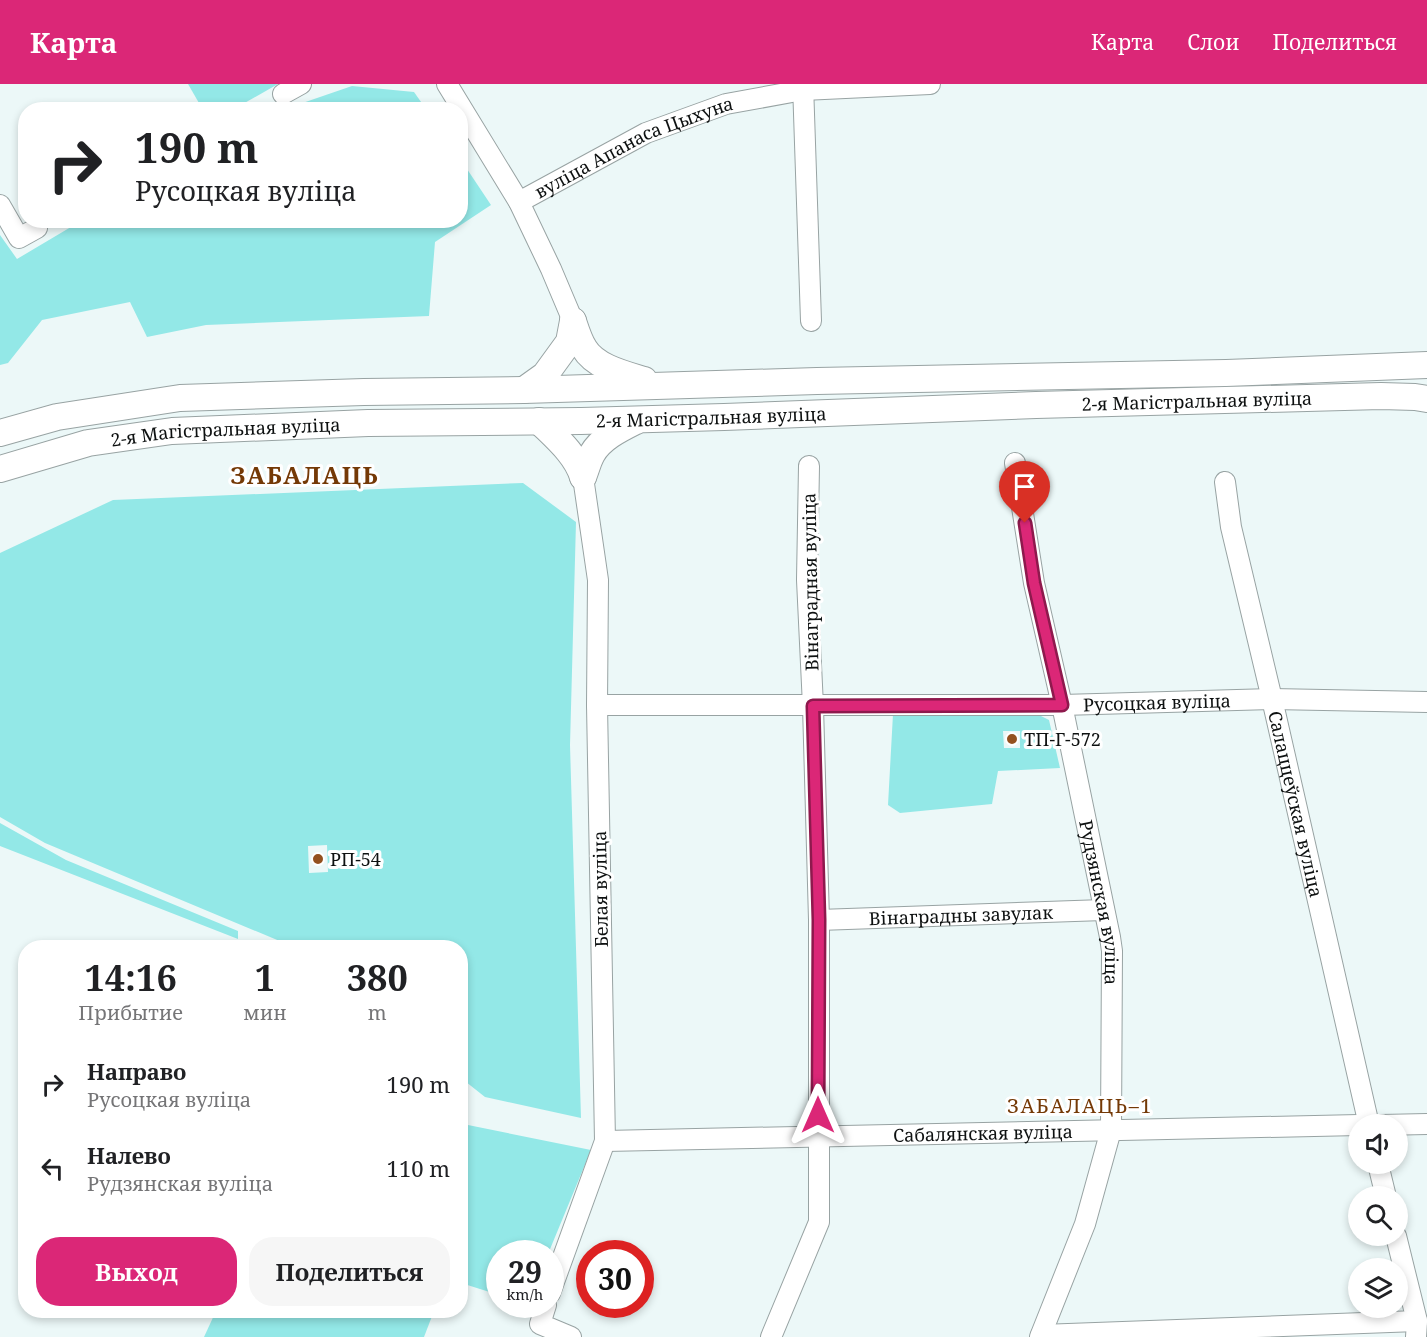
<!DOCTYPE html>
<html lang="ru">
<head>
<meta charset="utf-8">
<style>
  body { margin:0; font-family:"Noto Serif",serif; background:#f6f6f6; color:#202124; height:100vh; display:flex; flex-direction:column; font-size:22px; white-space:nowrap }
  * { box-sizing:border-box; margin:0 }
  p { font-size:20px; color:#757577 }
  .icon { flex:none; width:33px; height:33px; fill:none; stroke:currentColor; stroke-width:2; stroke-linecap:round; stroke-linejoin:round }
  .map { position:relative; flex:1; overflow:hidden }
  .side { position:absolute; left:18px; top:856px; width:450px; height:378px; display:flex; flex-direction:column; background:#fff; border-radius:24px; box-shadow:0 3px 9px #0003 }
  .side>* { flex:none }
  .hud { position:absolute; left:18px; top:18px; width:450px; height:126px; border-radius:24px; box-shadow:0 3px 9px #0003; background:#fff; color:#202124; overflow:hidden }
  .buttons { position:absolute; left:1348px; top:1030px; display:grid; gap:12px }
  .buttons a { display:grid; place-items:center; width:60px; height:60px; border-radius:50%; background:#fff; box-shadow:0 3px 9px #0003; font-size:30px }
  .speed { position:absolute; left:486px; top:1156px; display:flex; gap:12px; font-size:30px; font-weight:700; text-align:center }
  .speed>* { display:grid; place-content:center; width:78px; height:78px; border-radius:50%; background:#fff; box-shadow:0 3px 9px #0003; line-height:1 }
  .speed small { font-size:15px; font-weight:400 }
  .speed .limit { border:9px solid #d22; background:#fff; color:#111 }
  .pin { position:absolute; display:grid; place-items:center; width:51px; height:51px; color:#fff; margin:-62px -26px; border-radius:50% 50% 50% 0; rotate:-45deg; box-shadow:0 0 6px #0007 }
  .pin .icon { rotate:45deg }
  .me { position:absolute; width:66px; margin:-33px; rotate:0deg; stroke-linejoin:round; filter:drop-shadow(0 0 4px #0008) }
  .turn { display:flex; align-items:center; gap:21px; height:126px; padding:0 18px; font-size:27px }
  .turn .icon { width:78px; height:78px; stroke-width:2.5 }
  .turn b { display:block; font-size:42px; line-height:51px }
  .eta { display:flex; justify-content:space-evenly; align-items:center; height:102px; text-align:center }
  .eta b { font-size:36px; font-weight:700; line-height:42px }
  .primary-button { display:flex; gap:12px; margin-top:auto; padding:12px 18px }
  .primary-button a { flex:1; height:69px; border-radius:24px; background:#db2777; color:#fff; font-size:24px; font-weight:700; line-height:69px; text-align:center }
  .primary-button a+a { background:#f6f6f6; color:#202124 }
  ul { padding:0; list-style:none }
  li { display:flex; align-items:center; gap:18px; height:84px; padding:0 18px }
  li div { flex:1 }
  li b { display:block; font-size:22px }
  li em { font-style:normal }
  header { display:flex; align-items:center; gap:36px; box-sizing:border-box; height:84px; padding:0 30px; background:#db2777; color:#fff }
  header strong { font-size:28px }
  nav { display:flex; gap:33px; margin-inline-start:auto; font-size:21px }
  .map>svg:first-child { display:block }
  .green { fill:#93e8e7; fill-rule:evenodd }
  .lines { fill:none; stroke-linecap:round; stroke-linejoin:round }
  .minor-casing { stroke:#98a3a3; stroke-width:22 }
  .major-casing { stroke:#98a3a3; stroke-width:28 }
  .minor { stroke:#fff; stroke-width:20 }
  .major { stroke:#fff; stroke-width:26 }
  .route-casing { stroke:#8e194d; stroke-width:15 }
  .route { stroke:#db2777; stroke-width:10 }
  .poi-dot { fill:#93511f; stroke:#fff; stroke-width:2 }
  .labels { text-anchor:middle; dominant-baseline:central; stroke-width:6; stroke-linejoin:round; paint-order:stroke }
  .street-label { font-size:18px; fill:#0e1111; stroke:#fff }
  .poi-label { font-size:18px; fill:#0e1111; stroke:#fff; text-anchor:start }
  .neighbourhood-label { font-size:20px; letter-spacing:1.5px; fill:#743906; stroke:#fff }
  .district-label { font-size:24px; font-weight:bold; letter-spacing:1.5px; fill:#743906; stroke:#fff }
</style>
</head>
<body>
<header>
<strong>Карта</strong>
<nav><a>Карта</a><a>Слои</a><a>Поделиться</a></nav>
</header>
<div class="map">
<svg width="1427" height="1253" viewBox="0 0 1427 1253">
  <rect width="100%" height="100%" fill="#ecf8f8"/>
  <!-- green -->
  <g class="green">
    <path d="M 188,0 L 278,0 L 234,25 L 203,26 Z"/>
    <path d="M 352,2 L 414,8 L 426,25 L 285,25 Z"/>
    <path d="M 461,76 L 491,121 L 435,158 L 429,232 L 206,241 L 147,253 L 130,218 L 42,236 L 8,279 L 0,281 L 0,151 L 17,175 L 81,137 L 460,136 Z"/>
    <path d="M 523,399 L 576,438 L 570,661 L 581,1034 L 485,1013 L 461,994 L 460,864 L 290,864 L 282,858 L 45,759 L 0,733 L 0,469 L 113,416 ZM 327,761 L 328,788 L 309,789 L 308,762 Z"/>
    <path d="M 893,630 L 1039,631 L 1049,636 L 1060,684 L 998,687 L 992,720 L 900,729 L 888,721 ZM 1003,647 L 1020,647 L 1020,664 L 1004,664 Z"/>
    <path d="M 0,739 L 66,776 L 238,847 L 238,855 L 0,762 Z"/>
    <path d="M 461,1034 L 468,1041 L 591,1066 L 548,1170 L 500,1170 L 499,1211 L 461,1199 Z"/>
    <path d="M 216,1227 L 434,1227 L 424,1253 L 204,1253 Z"/>
  </g>
  <g class="lines">
    <!-- minor casing -->
    <g class="minor-casing">
      <g id="minor">
        <path d="M 447,0 L 519,118 L 551,185 L 573,237"/>
        <path d="M 803,0 L 811,237"/>
        <path d="M 283,10 L 301,0"/>
        <path id="s1" d="M 519,118 L 646,49 L 726,20 L 803,6 L 930,0"/>
        <path d="M 0,121 L 19,154 L 37,144"/>
        <path id="s2" d="M 1015,379 L 1034,499 L 1062,621 L 1110,853 L 1112,867 L 1111,1046 L 1085,1140 L 1040,1253"/>
        <path id="s3" d="M 1225,398 L 1231,443 L 1272,615 L 1369,1041"/>
        <path id="s4" d="M 597,621 L 1062,621 L 1272,615 L 1427,618"/>
        <path id="s5" d="M 819,836 L 1104,826"/>
        <path d="M 1381,1041 L 1427,1040"/>
        <path id="s6" d="M 605,1057 L 1359,1041"/>
        <path d="M 1378,1080 L 1386,1113"/>
        <path d="M 1396,1152 L 1417,1237 L 1416,1253"/>
        <path d="M 550,1209 L 605,1057 L 597,621 L 598,496 L 583,393"/>
        <path d="M 546,1221 L 540,1240 L 571,1253"/>
        <path d="M 1041,1251 L 1417,1237"/>
        <path d="M 771,1253 L 819,1138 L 819,836 L 813,622 L 807,496 L 809,382"/>
      </g>
    </g>
    <!-- major casing -->
    <g class="major-casing">
      <g id="major">
        <path d="M 573,237 C 576,246 579,256 584,264 C 595,283 624,290 644,296"/>
        <path d="M 524,306 L 545,291 L 569,258 L 573,237"/>
        <path d="M 539,337 C 555,353 576,370 583,393"/>
        <path d="M 0,349 L 57,333 L 180,314 L 364,308 L 524,306 L 817,297 L 1226,289 L 1427,281"/>
        <path id="s7" d="M 0,385 L 88,359 L 172,347 L 368,339 L 581,337 L 724,333 L 1036,321 L 1381,312 L 1415,313 L 1427,315"/>
        <path d="M 583,393 C 586,386 588,377 592,370 C 601,354 620,345 636,337"/>
      </g>
    </g>
    <!-- minor -->
    <use href="#minor" class="minor"/>
    <!-- major -->
    <use href="#major" class="major"/>
  </g>
  <g class="lines">
    <!-- route casing -->
    <g class="route-casing">
      <path id="route" d="M 818,1031 L 819,836 L 813,622 L 1062,621 L 1034,499 L 1025,439"/>
    </g>
    <!-- route -->
    <use href="#route" class="route"/>
  </g>
  <!-- markers -->
  <g class="poi-dot">
    <circle cx="1012" cy="655" r="6"/>
    <circle cx="318" cy="775" r="6"/>
  </g>
  <g class="labels">
    <!-- street labels -->
    <g class="street-label">
      <text stroke="none"><textPath href="#s1" startOffset="128">вуліца Апанаса Цыхуна</textPath></text>
      <text stroke="none"><textPath href="#s7" startOffset="1202">2-я Магістральная вуліца</textPath></text>
      <text stroke="none"><textPath href="#s7" startOffset="716">2-я Магістральная вуліца</textPath></text>
      <text stroke="none"><textPath href="#s7" startOffset="230">2-я Магістральная вуліца</textPath></text>
      <text transform="translate(810 498) rotate(-91)">Вінаградная вуліца</text>
      <text stroke="none"><textPath href="#s4" startOffset="560">Русоцкая вуліца</textPath></text>
      <text stroke="none"><textPath href="#s3" startOffset="330">Салаццеўская вуліца</textPath></text>
      <text transform="translate(600 805) rotate(-91)">Белая вуліца</text>
      <text stroke="none"><textPath href="#s2" startOffset="448">Рудзянская вуліца</textPath></text>
      <text stroke="none"><textPath href="#s5" startOffset="142">Вінаградны завулак</textPath></text>
      <text stroke="none"><textPath href="#s6" startOffset="378">Сабалянская вуліца</textPath></text>
    </g>
    <!-- poi labels -->
    <g class="poi-label">
      <text x="1024" y="655">ТП-Г-572</text>
      <text x="330" y="775">РП-54</text>
    </g>
    <!-- neighbourhood labels -->
    <g class="neighbourhood-label">
      <text x="1080" y="1021">ЗАБАЛАЦЬ–1</text>
    </g>
    <!-- district labels -->
    <g class="district-label">
      <text x="305" y="390">ЗАБАЛАЦЬ</text>
    </g>
  </g>
</svg>
<div class="buttons">
<a><svg class="icon" aria-label="sound" viewBox="0 0 24 24"><path d="M4 9h4l5-4v14l-5-4H4zM17 9q2 3 0 6"/></svg></a>
<a><svg class="icon" aria-label="search" viewBox="0 0 24 24"><circle cx="10" cy="10" r="6"/><path d="M15 15l6 6"/></svg></a>
<a><svg class="icon" aria-label="layers" viewBox="0 0 24 24"><path d="M12 4l9 5-9 5-9-5zM3 14l9 5 9-5"/></svg></a>
</div>
<div class="speed"><div>29<small>km/h</small></div><div class="limit">30</div></div>
<div class="pin" style="left:1025px;top:439px;background:#d93025"><svg class="icon" aria-label="arrive" viewBox="0 0 24 24"><path d="M6 21V4h12l-3 4 3 4H6"/></svg></div>
<svg class="me" style="left:818px;top:1031px" viewBox="-20 -20 40 40"><path d="M0-17L14 15 0 8-14 15z" fill="#db2777" stroke="#fff" stroke-width="4"/></svg>
<div class="hud">
<div class="turn"><svg class="icon" aria-label="right" viewBox="0 0 24 24"><path d="M7 20v-9h11M14 6l5 5-5 5"/></svg><div><b>190 m</b>Русоцкая вуліца</div></div>
</div>
<section class="side">
<div class="eta">
<div><b>14:16</b><p>Прибытие</p></div>
<div><b>1</b><p>мин</p></div>
<div><b>380</b><p>m</p></div>
</div>
<ul>
<li><svg class="icon" aria-label="right" viewBox="0 0 24 24"><path d="M7 20v-9h11M14 6l5 5-5 5"/></svg><div><b>Направо</b><p>Русоцкая вуліца</p></div><em>190 m</em></li>
<li><svg class="icon" aria-label="left" viewBox="0 0 24 24"><path d="M17 20v-9H6M10 6l-5 5 5 5"/></svg><div><b>Налево</b><p>Рудзянская вуліца</p></div><em>110 m</em></li>
</ul>
<div class="primary-button"><a>Выход</a><a>Поделиться</a></div>
</section>
</div>
</body>
</html>
